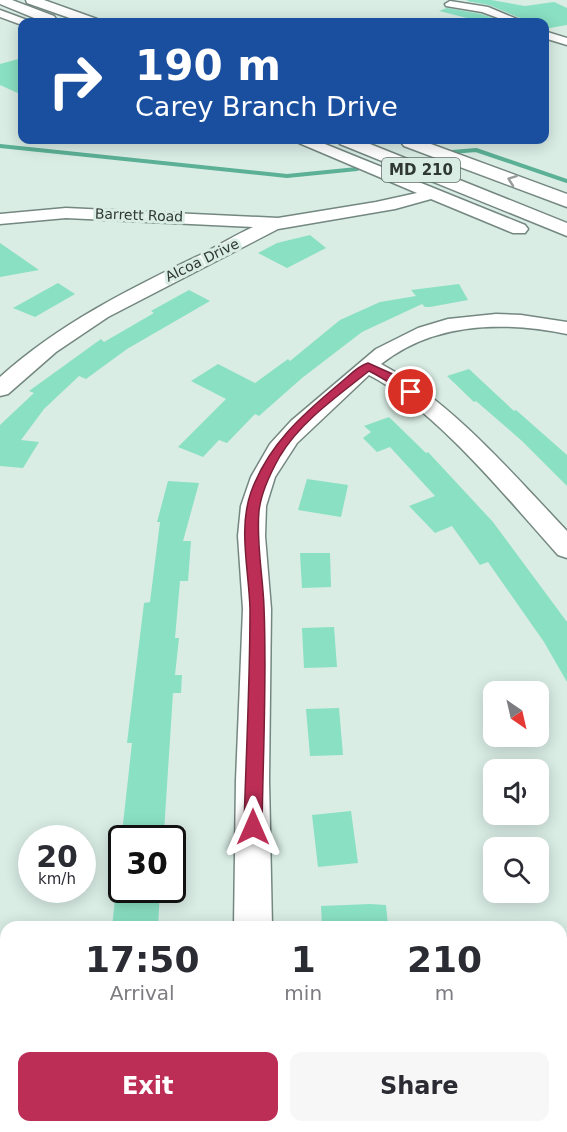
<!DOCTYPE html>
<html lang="en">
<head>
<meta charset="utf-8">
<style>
  body { margin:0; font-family:"DejaVu Sans",sans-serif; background:#f7f7f7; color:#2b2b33; height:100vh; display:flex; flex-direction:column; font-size:22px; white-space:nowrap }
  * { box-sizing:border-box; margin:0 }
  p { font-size:20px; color:#7c7c81 }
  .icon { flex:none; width:33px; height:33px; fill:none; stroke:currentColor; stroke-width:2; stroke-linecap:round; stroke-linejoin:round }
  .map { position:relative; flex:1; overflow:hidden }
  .sheet { position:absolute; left:0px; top:921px; width:567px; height:212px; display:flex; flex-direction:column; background:#fff; border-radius:18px 18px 0 0; box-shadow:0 3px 15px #0003 }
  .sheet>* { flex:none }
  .hud { position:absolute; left:18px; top:18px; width:531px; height:126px; border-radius:12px; box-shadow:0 3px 15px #0003; background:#1a4fa0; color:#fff; overflow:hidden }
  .needle { width:39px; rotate:146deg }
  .buttons { position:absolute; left:483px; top:681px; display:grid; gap:12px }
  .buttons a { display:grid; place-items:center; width:66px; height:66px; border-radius:12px; background:#fff; box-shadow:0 3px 15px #0003; font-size:30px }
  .speed { position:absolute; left:18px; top:825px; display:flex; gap:12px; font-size:30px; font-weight:700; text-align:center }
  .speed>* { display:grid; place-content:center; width:78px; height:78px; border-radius:50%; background:#fff; box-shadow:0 3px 15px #0003; line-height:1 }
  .speed small { font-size:15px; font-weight:400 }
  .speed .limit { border:3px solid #111; border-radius:9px; background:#fff; color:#111 }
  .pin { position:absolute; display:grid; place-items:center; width:51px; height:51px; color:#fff; margin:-26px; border:3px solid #fff; border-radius:50%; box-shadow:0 2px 6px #0007 }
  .me { position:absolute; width:66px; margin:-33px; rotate:0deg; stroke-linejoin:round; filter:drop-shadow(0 0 4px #0008) }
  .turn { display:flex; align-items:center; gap:21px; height:126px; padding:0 18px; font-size:27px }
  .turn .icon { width:78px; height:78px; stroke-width:2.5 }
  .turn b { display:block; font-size:42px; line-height:51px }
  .eta { display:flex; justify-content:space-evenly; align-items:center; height:102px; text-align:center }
  .eta b { font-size:36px; font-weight:800; line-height:42px }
  .action { display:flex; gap:12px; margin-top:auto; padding:12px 18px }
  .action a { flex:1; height:69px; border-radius:12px; background:#bd2e56; color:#fff; font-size:24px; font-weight:800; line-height:69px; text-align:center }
  .action a+a { background:#f7f7f7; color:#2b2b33 }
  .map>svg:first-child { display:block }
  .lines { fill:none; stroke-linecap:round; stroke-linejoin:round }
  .stream { stroke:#5bb095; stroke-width:4 }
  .building { fill:#8ae0c3 }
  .minor-casing { stroke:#748780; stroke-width:3 }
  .highway-casing { stroke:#748780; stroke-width:3 }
  .minor { fill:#fff; fill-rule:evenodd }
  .highway { fill:#fff; fill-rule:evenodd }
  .oneway { stroke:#979b9a }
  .route { fill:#bd2e56; stroke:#7b1e38; stroke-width:1.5 }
  .labels { text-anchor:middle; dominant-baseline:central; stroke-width:6; stroke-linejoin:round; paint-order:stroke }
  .far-street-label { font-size:14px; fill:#2f3734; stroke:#d9ede5 }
  .shield { fill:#d9ede5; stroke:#626e69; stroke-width:1.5 }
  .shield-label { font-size:15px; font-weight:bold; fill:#2f3734 }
</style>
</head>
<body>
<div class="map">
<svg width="567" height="1132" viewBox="0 0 567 1132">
  <rect width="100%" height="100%" fill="#d9ede5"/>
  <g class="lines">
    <!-- stream -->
    <g class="stream">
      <path d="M 0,146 L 287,176 L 357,169"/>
      <path d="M 452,152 L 476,150 L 567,181"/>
    </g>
  </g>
  <!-- building -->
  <g class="building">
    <path d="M 469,0 L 491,0 L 525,6 L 554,2 L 567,8 L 567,25 L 544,29 L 544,22 L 526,22 L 525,20 L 489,5 L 466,1 Z"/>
    <path d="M 447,8 L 481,14 L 504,22 L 483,22 L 439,11 Z"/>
    <path d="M 22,58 L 22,95 L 0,85 L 0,64 Z"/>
    <path d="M 310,235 L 326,248 L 287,268 L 258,253 L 277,243 Z"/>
    <path d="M 0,243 L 39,270 L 0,277 Z"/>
    <path d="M 58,283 L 75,294 L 35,317 L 13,308 Z"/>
    <path d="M 459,284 L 468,300 L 430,307 L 425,307 L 422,304 L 362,332 L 302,378 L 259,416 L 255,414 L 227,443 L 219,440 L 203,457 L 178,447 L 226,399 L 191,381 L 218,364 L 255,383 L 288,359 L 290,361 L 340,320 L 380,302 L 416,296 L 411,290 Z"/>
    <path d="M 189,290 L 210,301 L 127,349 L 86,379 L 79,376 L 44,409 L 21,440 L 39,442 L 23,468 L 0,466 L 0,425 L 34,393 L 29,391 L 101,339 L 104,342 L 154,313 L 151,311 Z"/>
    <path d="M 469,369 L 514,411 L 516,410 L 567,455 L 567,486 L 522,441 L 476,401 L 474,402 L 447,376 Z"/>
    <path d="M 389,417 L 426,453 L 428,452 L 493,522 L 567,622 L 567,682 L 544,642 L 488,562 L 480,565 L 452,526 L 435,533 L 409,506 L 435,496 L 390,447 L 377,452 L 363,438 L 371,432 L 364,426 Z"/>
    <path d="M 307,479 L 348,485 L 341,517 L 298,510 Z"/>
    <path d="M 168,481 L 199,483 L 183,541 L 191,541 L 188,581 L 180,581 L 175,638 L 179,638 L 175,675 L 182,675 L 181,693 L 173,693 L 164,832 L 122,833 L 132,743 L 127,743 L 144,603 L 150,602 L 160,522 L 157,522 Z"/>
    <path d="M 300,553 L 330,553 L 331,587 L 302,588 Z"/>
    <path d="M 334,627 L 337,667 L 304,668 L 302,628 Z"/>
    <path d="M 339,708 L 343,755 L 310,756 L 306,709 Z"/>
    <path d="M 351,811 L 358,863 L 318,867 L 312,815 Z"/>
    <path d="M 116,890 L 160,890 L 158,927 L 112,927 Z"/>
    <path d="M 370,904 L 386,905 L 388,926 L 322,927 L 321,906 Z"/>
  </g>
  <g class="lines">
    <!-- minor casing -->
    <g class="minor-casing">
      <g id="minor">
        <path d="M 450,1 L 488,7 L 524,22 L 509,22 L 482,12 L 446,6 L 445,4 Z"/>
        <path d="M 0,10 L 27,20 L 29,22 L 22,22 L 22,25 L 0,17 Z"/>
        <path d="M 544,31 L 567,38 L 567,45 L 544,38 Z"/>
        <path d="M 297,140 L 315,140 L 525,225 L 528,229 L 525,233 L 513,233 L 431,199 L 395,209 L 278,229 L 108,317 L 56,352 L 8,394 L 0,396 L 0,377 C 59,324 129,289 200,255 C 218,246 235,235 253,227 L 66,218 L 0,224 L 0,214 L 66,208 L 278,218 L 376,202 L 417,193 L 299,143 Z"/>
        <path d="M 496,314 L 521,315 L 567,322 L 567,334 C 503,321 434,322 381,364 C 450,400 514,475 567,531 L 567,558 L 558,555 C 507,498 436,410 369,375 L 297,443 L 275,477 L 266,506 L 265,536 L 271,609 L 269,780 L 272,927 L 234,927 L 236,780 L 243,609 L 238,536 L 241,506 L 251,477 L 270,444 L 291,421 L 376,349 L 418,328 L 448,319 Z"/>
        <rect x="233" y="1126" width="44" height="6"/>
      </g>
    </g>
    <!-- highway casing -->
    <g class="highway-casing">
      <g id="highway">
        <path d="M 0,0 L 12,0 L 54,16 L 56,19 L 54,22 L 44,22 L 0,4 Z"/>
        <path d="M 26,0 L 44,0 L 97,19 L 99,22 L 81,22 L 27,3 Z"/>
        <path d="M 337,140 L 360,140 L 567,223 L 567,236 L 340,144 Z"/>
        <path d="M 403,140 L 420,140 L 567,194 L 567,207 L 404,146 L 401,142 Z"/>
      </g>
    </g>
    <!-- minor -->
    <use href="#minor" class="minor"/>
    <!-- highway -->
    <use href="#highway" class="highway"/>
  </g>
  <!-- one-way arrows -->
  <defs><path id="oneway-chevron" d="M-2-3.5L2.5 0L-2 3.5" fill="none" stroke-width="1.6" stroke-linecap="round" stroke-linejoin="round" transform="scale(1.5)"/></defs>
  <use class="oneway" href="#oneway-chevron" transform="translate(512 180) rotate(-160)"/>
  <!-- route -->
  <path class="route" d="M 368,363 L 397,376 L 416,392 L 415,394 C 407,395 380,376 369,371 C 338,396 301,421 280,456 C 271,472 261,493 259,511 C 256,543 263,576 264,607 C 267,680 263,754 262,827 L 259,833 L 253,836 L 247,833 L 244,827 C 246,755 250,682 250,609 C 249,571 238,528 251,492 C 268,445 302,415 339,384 C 348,377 357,366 368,363 Z"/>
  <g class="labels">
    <!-- far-street labels -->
    <g class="far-street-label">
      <text transform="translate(139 215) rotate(2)">Barrett Road</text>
      <text transform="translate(202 260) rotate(-26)">Alcoa Drive</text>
    </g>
    <!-- shield labels -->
    <rect class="shield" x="382" y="158" width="78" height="24" rx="4.5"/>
    <g class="shield-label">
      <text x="421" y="170">MD 210</text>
    </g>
  </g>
</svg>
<div class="buttons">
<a><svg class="needle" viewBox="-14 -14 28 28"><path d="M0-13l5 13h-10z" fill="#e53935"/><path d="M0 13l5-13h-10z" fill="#7c7c81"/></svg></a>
<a><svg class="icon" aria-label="sound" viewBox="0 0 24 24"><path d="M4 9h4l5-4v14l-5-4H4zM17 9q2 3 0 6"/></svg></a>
<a><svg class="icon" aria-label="search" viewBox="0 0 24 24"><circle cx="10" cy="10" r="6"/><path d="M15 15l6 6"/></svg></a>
</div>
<div class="speed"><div>20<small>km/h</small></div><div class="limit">30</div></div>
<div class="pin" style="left:411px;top:392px;background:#d93025"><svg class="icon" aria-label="arrive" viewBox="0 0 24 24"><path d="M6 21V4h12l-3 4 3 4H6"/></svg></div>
<svg class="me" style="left:253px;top:827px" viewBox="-20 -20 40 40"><path d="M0-17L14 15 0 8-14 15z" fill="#bd2e56" stroke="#fff" stroke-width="4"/></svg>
<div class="hud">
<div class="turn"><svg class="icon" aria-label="right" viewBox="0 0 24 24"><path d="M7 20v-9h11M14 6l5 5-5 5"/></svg><div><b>190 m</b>Carey Branch Drive</div></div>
</div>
<section class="sheet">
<div class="eta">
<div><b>17:50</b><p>Arrival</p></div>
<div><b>1</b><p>min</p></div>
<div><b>210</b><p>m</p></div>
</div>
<div class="action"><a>Exit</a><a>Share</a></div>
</section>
</div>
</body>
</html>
